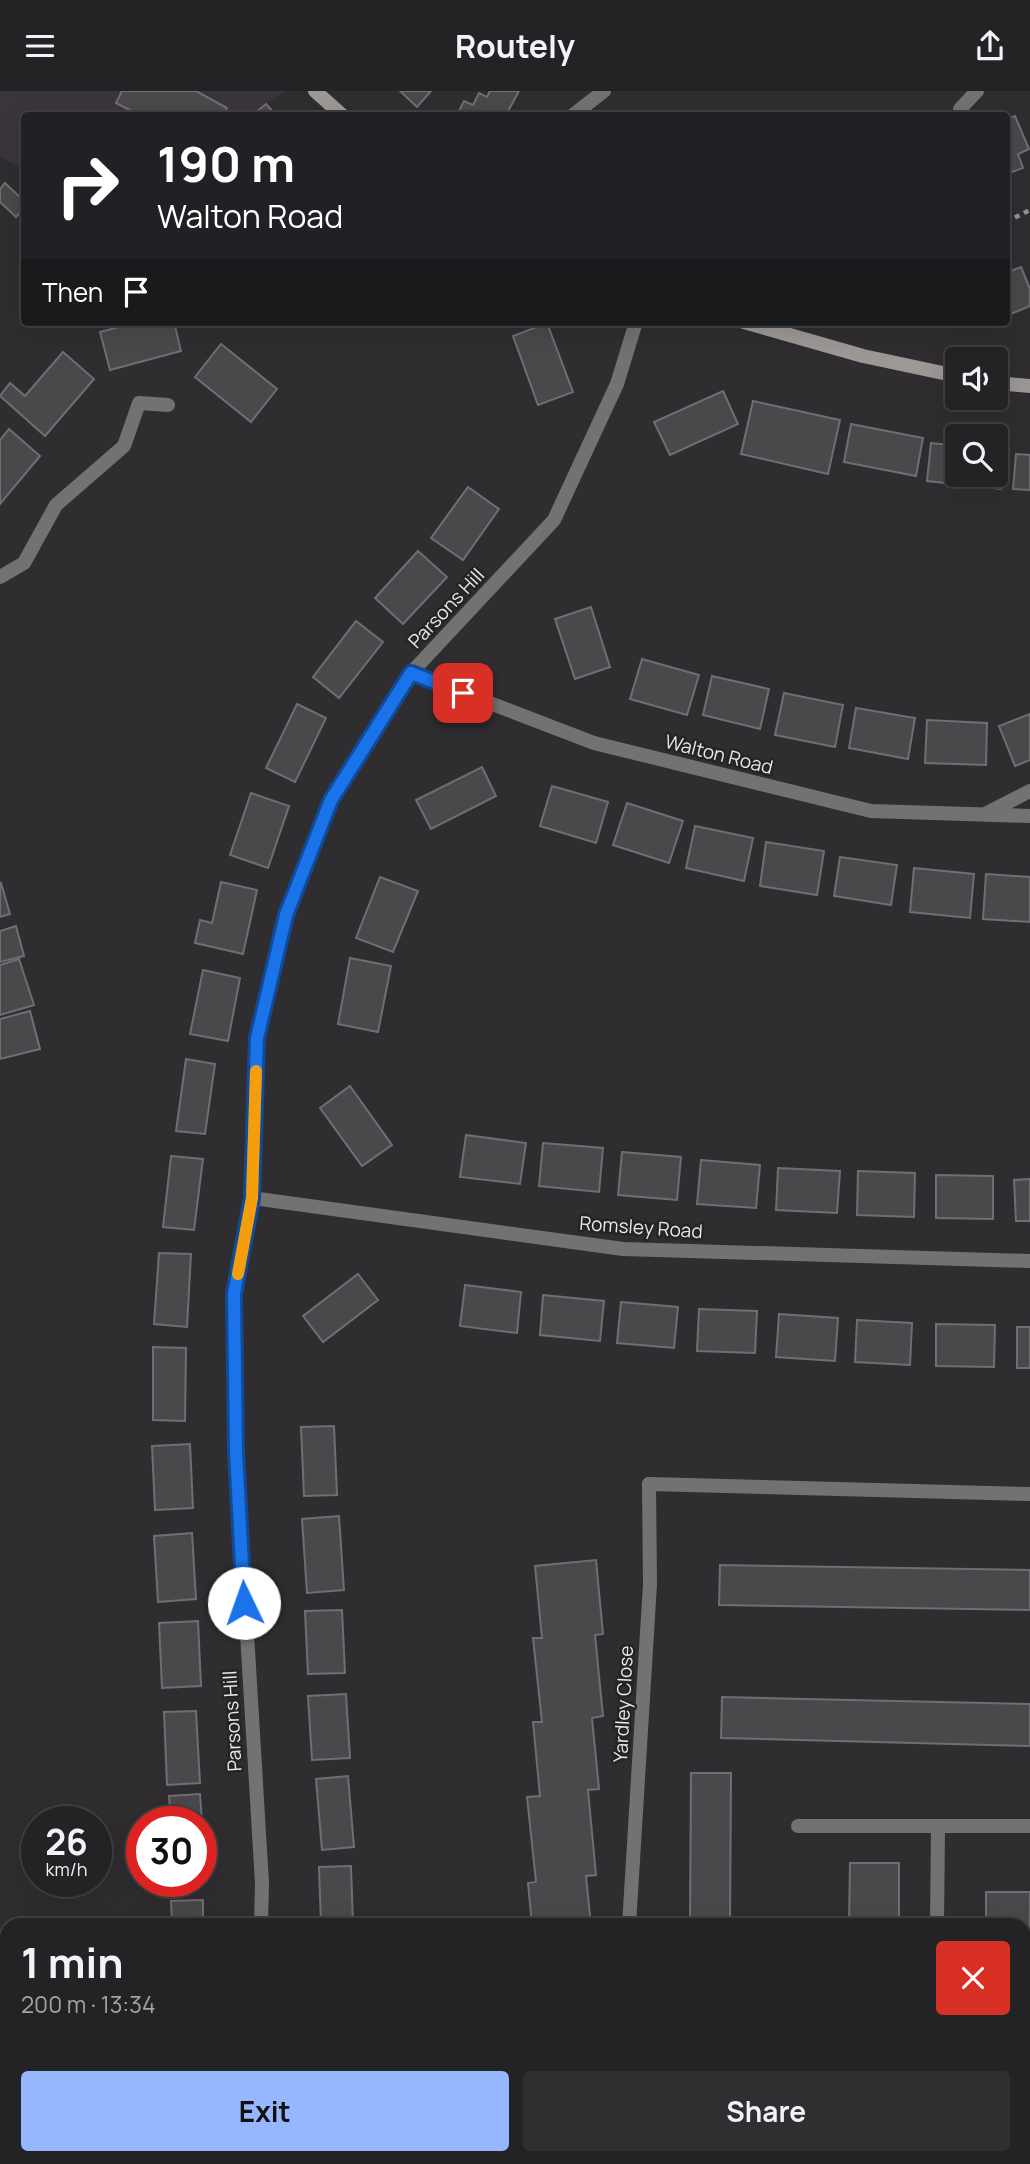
<!DOCTYPE html>
<html lang="en">
<head>
<meta charset="utf-8">
<style>
  body { margin:0; font-family:Manrope,sans-serif; background:#2f2f31; color:#f1f3f6; height:100vh; display:flex; flex-direction:column; font-size:26px; white-space:nowrap }
  * { box-sizing:border-box; margin:0 }
  p { font-size:23px; color:#a3a4a6 }
  .icon { flex:none; width:38px; height:38px; fill:none; stroke:currentColor; stroke-width:2; stroke-linecap:round; stroke-linejoin:round }
  .map { position:relative; flex:1; overflow:hidden }
  .details { position:absolute; left:0px; top:1827px; width:1031px; height:247px; display:flex; flex-direction:column; background:#232224; border-radius:21px 21px 0 0; box-shadow:0 7px 28px #0002,0 0 0 2px #403f41 }
  .details>* { flex:none }
  .banner { position:absolute; left:21px; top:21px; width:989px; height:214px; border-radius:7px; box-shadow:0 7px 28px #0002,0 0 0 2px #403f41; background:#202124; color:#fff; overflow:hidden }
  .buttons { position:absolute; left:945px; top:256px; display:grid; gap:14px }
  .buttons a { display:grid; place-items:center; width:63px; height:63px; border-radius:7px; background:#232224; box-shadow:0 7px 28px #0002,0 0 0 2px #403f41; font-size:35px }
  .speed { position:absolute; left:21px; top:1715px; display:flex; gap:14px; font-size:35px; font-weight:700; text-align:center }
  .speed>* { display:grid; place-content:center; width:91px; height:91px; border-radius:50%; background:#232224; box-shadow:0 7px 28px #0002,0 0 0 2px #403f41; line-height:1 }
  .speed small { font-size:18px; font-weight:400 }
  .speed .limit { border:10px solid #d22; background:#fff; color:#111 }
  .pin { position:absolute; display:grid; place-items:center; width:60px; height:60px; color:#fff; margin:-30px; border-radius:14px; box-shadow:0 4px 10px #0006 }
  .me { position:absolute; width:77px; margin:-38px; rotate:357deg; stroke-linejoin:round; filter:drop-shadow(0 0 5px #0008) }
  .turn { display:flex; align-items:center; gap:24px; height:147px; padding:0 21px; font-size:32px }
  .turn .icon { width:91px; height:91px; stroke-width:2.5 }
  .turn b { display:block; font-size:49px; line-height:60px }
  .then { display:flex; align-items:center; height:66px; padding:0 21px; background:#0003; gap:14px; font-size:26px }
  .round { display:grid; place-items:center; flex:none; width:74px; height:74px; border-radius:7px; background:#2f2f31 }
  .summary { display:flex; align-items:center; justify-content:space-between; height:119px; padding:0 21px }
  h1 { font-size:42px; font-weight:700; line-height:52px }
  .action { display:flex; gap:14px; margin-top:auto; padding:14px 21px }
  .action a { flex:1; height:80px; border-radius:7px; background:#96b6fd; color:#111; font-size:28px; font-weight:700; line-height:80px; text-align:center }
  .action a+a { background:#2f2f31; color:#f1f3f6 }
  header { display:flex; justify-content:space-between; align-items:center; height:91px; padding:0 21px; background:#232224; font-size:32px; font-weight:700 }
  .map>svg:first-child { display:block }
  .built { fill:#3a353c }
  .building { fill:#4a484b; stroke:#706e72; stroke-width:2 }
  .lines { fill:none; stroke-linecap:round; stroke-linejoin:round }
  .path { stroke:#929193; stroke-width:4.5; stroke-dasharray:5 5; stroke-linecap:butt }
  .lane { stroke:#747271; stroke-width:14 }
  .street { stroke:#747271; stroke-width:14 }
  .secondary { stroke:#9b9896; stroke-width:14 }
  .route-casing { stroke:#114b97; stroke-width:18 }
  .route { stroke:#1a73e8; stroke-width:12 }
  .slow { stroke:#f59e0b; stroke-width:12 }
  .labels { text-anchor:middle; dominant-baseline:central; stroke-width:5; stroke-linejoin:round; paint-order:stroke }
  .street-label { font-size:19px; fill:#e7e6e8; stroke:#252326 }
</style>
</head>
<body>
<header><svg class="icon" aria-label="menu" viewBox="0 0 24 24"><path d="M4 6h16M4 12h16M4 18h16"/></svg>Routely<svg class="icon" aria-label="share" viewBox="0 0 24 24"><path d="M12 15V3M7 8l5-5 5 5M5 13v7h14v-7"/></svg></header>
<div class="map">
<svg width="1030" height="2073" viewBox="0 0 1030 2073">
  <rect width="100%" height="100%" fill="#2f2d30"/>
  <!-- built -->
  <path class="built" d="M 0,0 L 285,0 L 252,24 L 24,24 L 24,78 L 0,66 Z"/>
  <!-- building -->
  <g class="building">
    <path d="M 122,0 L 196,0 L 227,17 L 223,24 L 139,24 L 116,12 Z"/>
    <path d="M 400,0 L 431,0 L 417,16 Z"/>
    <path d="M 490,0 L 519,0 L 506,24 L 457,24 L 464,10 L 473,14 L 479,2 L 487,6 Z"/>
    <path d="M 266,13 L 276,24 L 252,24 Z"/>
    <path d="M 1015,25 L 1029,58 L 1018,63 L 1023,77 L 1012,81 L 1006,68 L 1006,28 Z"/>
    <path d="M 5,92 L 24,110 L 24,117 L 16,126 L 0,111 L 0,98 Z"/>
    <path d="M 1021,176 L 1030,198 L 1030,215 L 1006,225 L 1006,182 Z"/>
    <path d="M 138,231 L 174,231 L 181,260 L 110,279 L 100,241 Z"/>
    <path d="M 547,232 L 573,301 L 538,314 L 513,245 Z"/>
    <path d="M 221,253 L 277,298 L 251,331 L 195,286 Z"/>
    <path d="M 63,261 L 94,288 L 45,345 L 0,305 L 10,292 L 25,305 Z"/>
    <path d="M 723,300 L 738,333 L 670,364 L 654,331 Z"/>
    <path d="M 753,310 L 840,329 L 828,383 L 741,363 Z"/>
    <path d="M 851,333 L 923,347 L 916,385 L 844,371 Z"/>
    <path d="M 9,338 L 40,365 L 0,413 L 0,349 Z"/>
    <path d="M 931,352 L 957,355 L 957,383 L 996,383 L 996,358 L 1006,359 L 1001,398 L 927,390 Z"/>
    <path d="M 1016,363 L 1030,364 L 1030,399 L 1013,398 Z"/>
    <path d="M 468,396 L 499,418 L 463,469 L 431,447 Z"/>
    <path d="M 418,460 L 447,486 L 403,533 L 375,507 Z"/>
    <path d="M 591,516 L 610,576 L 575,588 L 555,528 Z"/>
    <path d="M 356,530 L 383,551 L 339,607 L 313,586 Z"/>
    <path d="M 642,568 L 699,584 L 687,624 L 630,608 Z"/>
    <path d="M 712,585 L 769,598 L 760,638 L 703,624 Z"/>
    <path d="M 784,602 L 843,614 L 835,656 L 775,644 Z"/>
    <path d="M 297,613 L 326,627 L 295,691 L 266,677 Z"/>
    <path d="M 856,617 L 915,627 L 908,668 L 849,657 Z"/>
    <path d="M 1030,623 L 1030,669 L 1015,675 L 999,635 Z"/>
    <path d="M 927,629 L 987,632 L 986,674 L 925,672 Z"/>
    <path d="M 482,676 L 496,705 L 431,738 L 416,709 Z"/>
    <path d="M 552,695 L 608,711 L 596,752 L 540,735 Z"/>
    <path d="M 251,702 L 289,715 L 268,777 L 230,764 Z"/>
    <path d="M 627,712 L 683,730 L 669,772 L 613,754 Z"/>
    <path d="M 695,735 L 753,747 L 744,790 L 686,777 Z"/>
    <path d="M 766,751 L 824,760 L 817,804 L 760,795 Z"/>
    <path d="M 840,766 L 897,774 L 891,814 L 834,805 Z"/>
    <path d="M 914,777 L 974,783 L 970,827 L 910,821 Z"/>
    <path d="M 986,783 L 1030,786 L 1030,831 L 983,828 Z"/>
    <path d="M 380,786 L 418,800 L 393,861 L 356,847 Z"/>
    <path d="M 221,791 L 257,799 L 243,863 L 195,852 L 200,829 L 212,832 Z"/>
    <path d="M 1,792 L 10,823 L 0,826 L 0,793 Z"/>
    <path d="M 16,835 L 24,865 L 0,871 L 0,840 Z"/>
    <path d="M 350,867 L 391,875 L 378,941 L 338,933 Z"/>
    <path d="M 19,868 L 34,914 L 0,924 L 0,874 Z"/>
    <path d="M 203,879 L 240,887 L 228,950 L 190,943 Z"/>
    <path d="M 30,920 L 40,958 L 0,968 L 0,928 Z"/>
    <path d="M 186,968 L 215,973 L 205,1043 L 176,1040 Z"/>
    <path d="M 350,995 L 392,1054 L 362,1075 L 320,1017 Z"/>
    <path d="M 466,1044 L 526,1052 L 520,1093 L 460,1086 Z"/>
    <path d="M 543,1052 L 603,1057 L 599,1101 L 539,1095 Z"/>
    <path d="M 622,1061 L 681,1066 L 677,1109 L 618,1104 Z"/>
    <path d="M 171,1065 L 203,1068 L 194,1139 L 163,1136 Z"/>
    <path d="M 701,1069 L 760,1074 L 756,1117 L 697,1113 Z"/>
    <path d="M 778,1077 L 840,1080 L 837,1122 L 776,1119 Z"/>
    <path d="M 858,1080 L 915,1082 L 914,1126 L 857,1124 Z"/>
    <path d="M 936,1084 L 993,1085 L 993,1128 L 936,1127 Z"/>
    <path d="M 1030,1088 L 1030,1130 L 1016,1130 L 1014,1089 Z"/>
    <path d="M 159,1162 L 191,1163 L 187,1236 L 154,1233 Z"/>
    <path d="M 358,1183 L 378,1209 L 323,1251 L 303,1225 Z"/>
    <path d="M 465,1194 L 521,1201 L 517,1242 L 460,1235 Z"/>
    <path d="M 543,1204 L 604,1210 L 600,1250 L 540,1244 Z"/>
    <path d="M 621,1211 L 678,1216 L 674,1257 L 617,1252 Z"/>
    <path d="M 699,1218 L 757,1220 L 755,1262 L 697,1260 Z"/>
    <path d="M 779,1223 L 838,1227 L 835,1270 L 776,1266 Z"/>
    <path d="M 857,1229 L 912,1232 L 910,1274 L 855,1271 Z"/>
    <path d="M 936,1233 L 995,1234 L 994,1276 L 936,1275 Z"/>
    <rect x="1017" y="1236" width="13" height="41"/>
    <path d="M 153,1256 L 186,1257 L 185,1330 L 153,1329 Z"/>
    <path d="M 334,1335 L 337,1404 L 304,1405 L 301,1336 Z"/>
    <path d="M 190,1353 L 193,1417 L 155,1419 L 152,1355 Z"/>
    <path d="M 339,1425 L 344,1499 L 307,1502 L 302,1428 Z"/>
    <path d="M 192,1442 L 196,1508 L 158,1511 L 154,1445 Z"/>
    <path d="M 596,1469 L 603,1543 L 595,1544 L 603,1625 L 592,1627 L 599,1698 L 588,1699 L 596,1784 L 586,1785 L 591,1834 L 532,1834 L 528,1792 L 536,1791 L 527,1706 L 540,1705 L 533,1631 L 542,1631 L 533,1547 L 542,1547 L 535,1475 Z"/>
    <path d="M 720,1474 L 1030,1479 L 1030,1519 L 719,1514 Z"/>
    <path d="M 342,1519 L 345,1582 L 308,1583 L 305,1520 Z"/>
    <path d="M 198,1530 L 201,1595 L 162,1597 L 159,1532 Z"/>
    <path d="M 346,1603 L 350,1667 L 312,1669 L 308,1605 Z"/>
    <path d="M 722,1606 L 1030,1613 L 1030,1655 L 721,1647 Z"/>
    <path d="M 196,1620 L 200,1692 L 167,1694 L 164,1621 Z"/>
    <path d="M 691,1682 L 731,1682 L 730,1831 L 849,1832 L 850,1772 L 899,1772 L 899,1834 L 712,1834 L 712,1832 L 690,1831 Z"/>
    <path d="M 348,1685 L 354,1756 L 322,1759 L 316,1688 Z"/>
    <path d="M 200,1703 L 206,1787 L 201,1788 L 201,1731 L 171,1731 L 169,1705 Z"/>
    <path d="M 351,1775 L 353,1834 L 321,1834 L 319,1776 Z"/>
    <path d="M 986,1801 L 1030,1801 L 1030,1843 L 1024,1842 L 1024,1834 L 986,1834 Z"/>
    <path d="M 203,1809 L 203,1834 L 172,1834 L 171,1810 Z"/>
    <path d="M 7,2012 L 7,2046 L 0,2044 L 0,2031 Z"/>
    <path d="M 1024,2060 L 1030,2061 L 1030,2073 L 1007,2073 L 1008,2067 L 1024,2067 Z"/>
    <path d="M 87,2067 L 169,2067 L 167,2073 L 128,2073 L 113,2067 L 111,2073 L 84,2073 Z"/>
    <path d="M 325,2067 L 356,2067 L 354,2073 L 345,2073 Z"/>
    <path d="M 924,2067 L 994,2067 L 994,2073 L 926,2073 L 926,2067 Z"/>
  </g>
  <g class="lines">
    <!-- path -->
    <path class="path" d="M 1006,131 L 1030,119"/>
    <!-- lane -->
    <g class="lane">
      <path d="M 960,18 L 977,0"/>
      <path d="M 649,1393 L 1030,1403"/>
    </g>
    <!-- street -->
    <g class="street">
      <path d="M 573,24 L 604,0"/>
      <path d="M 0,486 L 24,472 L 56,414 L 124,355 L 139,312 L 168,314"/>
      <path d="M 411,582 L 594,652 L 871,720 L 1030,725"/>
      <path d="M 985,723 L 1030,700"/>
      <path d="M 252,1107 L 623,1158 L 1030,1170"/>
      <path d="M 798,1735 L 1030,1735"/>
      <path d="M 261,1834 L 262,1792 L 236,1360 L 234,1203 L 252,1107 L 257,947 L 286,824 L 331,709 L 411,582 L 554,429 L 617,293 L 636,231"/>
      <path d="M 629,1834 L 650,1493 L 649,1393"/>
      <path d="M 937,1834 L 938,1736"/>
      <path d="M 1024,1994 L 1030,1996"/>
      <path d="M 231,2073 L 232,2067"/>
    </g>
    <!-- secondary -->
    <g class="secondary">
      <path d="M 315,0 L 342,24"/>
      <path d="M 744,231 L 863,265 L 957,285"/>
      <path d="M 996,292 L 1030,295"/>
    </g>
  </g>
  <g class="lines">
    <!-- route casing -->
    <g class="route-casing">
      <path id="route" d="M 244,1512 L 236,1360 L 234,1203 L 252,1107 L 257,947 L 286,824 L 331,709 L 411,582 L 463,602"/>
    </g>
    <!-- route -->
    <use href="#route" class="route"/>
    <!-- slow -->
    <path class="slow" d="M 238,1183 L 252,1107 L 256,980"/>
  </g>
  <g class="labels">
    <!-- street labels -->
    <g class="street-label">
      <text transform="translate(446 517) rotate(-47)">Parsons Hill</text>
      <text transform="translate(719 663) rotate(14)">Walton Road</text>
      <text transform="translate(641 1136) rotate(4)">Romsley Road</text>
      <text transform="translate(623 1613) rotate(-87)">Yardley Close</text>
      <text transform="translate(232 1630) rotate(-93)">Parsons Hill</text>
    </g>
  </g>
</svg>
<div class="buttons">
<a><svg class="icon" aria-label="sound" viewBox="0 0 24 24"><path d="M4 9h4l5-4v14l-5-4H4zM17 9q2 3 0 6"/></svg></a>
<a><svg class="icon" aria-label="search" viewBox="0 0 24 24"><circle cx="10" cy="10" r="6"/><path d="M15 15l6 6"/></svg></a>
</div>
<div class="speed"><div>26<small>km/h</small></div><div class="limit">30</div></div>
<div class="pin" style="left:463px;top:602px;background:#d93025"><svg class="icon" aria-label="arrive" viewBox="0 0 24 24"><path d="M6 21V4h12l-3 4 3 4H6"/></svg></div>
<svg class="me" style="left:244px;top:1512px" viewBox="-20 -20 40 40"><circle r="19" fill="#fff"/><path d="M0-13L10 11 0 6-10 11z" fill="#1a73e8"/></svg>
<div class="banner">
<div class="turn"><svg class="icon" aria-label="right" viewBox="0 0 24 24"><path d="M7 20v-9h11M14 6l5 5-5 5"/></svg><div><b>190 m</b>Walton Road</div></div>
<div class="then">Then<svg class="icon" aria-label="arrive" viewBox="0 0 24 24"><path d="M6 21V4h12l-3 4 3 4H6"/></svg></div>
</div>
<section class="details">
<div class="summary"><div><h1>1 min</h1><p>200 m · 13:34</p></div><a class="round" style="background:#d93025;color:#fff"><svg class="icon" aria-label="close" viewBox="0 0 24 24"><path d="M6 6l12 12M18 6L6 18"/></svg></a></div>
<div class="action"><a>Exit</a><a>Share</a></div>
</section>
</div>
</body>
</html>
